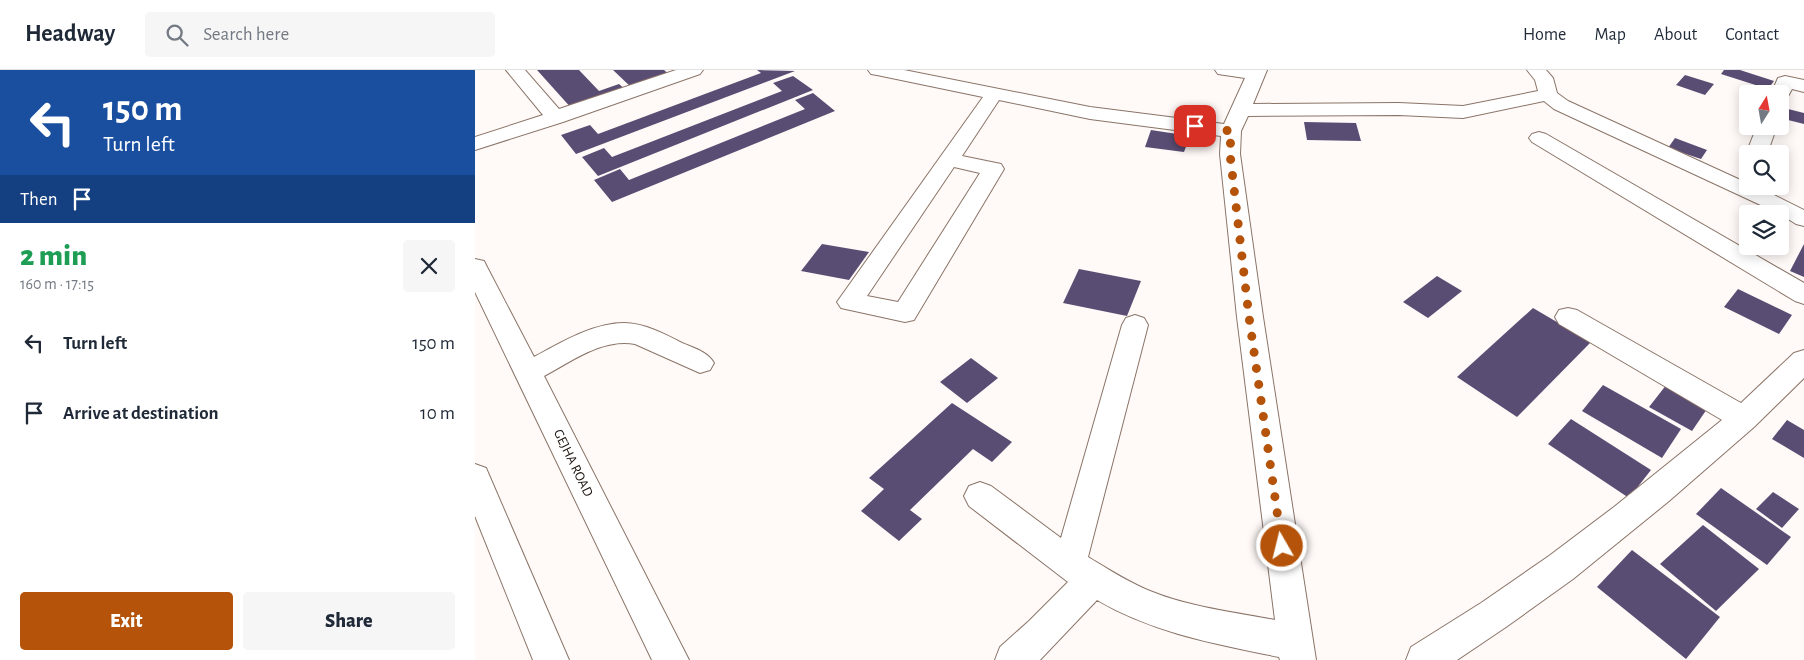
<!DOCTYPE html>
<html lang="en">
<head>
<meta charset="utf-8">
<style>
  body { margin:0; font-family:"Alegreya Sans",sans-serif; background:#f6f6f7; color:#1f2937; height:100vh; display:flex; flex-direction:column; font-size:19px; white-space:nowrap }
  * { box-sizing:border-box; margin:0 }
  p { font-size:16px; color:#747a83 }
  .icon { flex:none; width:28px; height:28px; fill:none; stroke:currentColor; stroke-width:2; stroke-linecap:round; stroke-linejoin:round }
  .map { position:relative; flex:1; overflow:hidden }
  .panel { display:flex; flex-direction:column; background:#fff; width:475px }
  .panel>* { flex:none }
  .hud { background:#1a4fa0; color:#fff; overflow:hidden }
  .needle { width:32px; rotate:11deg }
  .controls { position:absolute; left:1264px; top:15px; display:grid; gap:10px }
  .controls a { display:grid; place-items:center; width:50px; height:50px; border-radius:5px; background:#fff; box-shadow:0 2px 12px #0003; font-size:25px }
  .pin { position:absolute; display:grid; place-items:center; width:42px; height:42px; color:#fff; margin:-21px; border-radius:10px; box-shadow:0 2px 8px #0006 }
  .me { position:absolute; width:55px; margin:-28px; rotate:352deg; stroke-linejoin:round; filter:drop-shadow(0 0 4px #0008) }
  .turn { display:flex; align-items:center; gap:18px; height:105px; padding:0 20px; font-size:22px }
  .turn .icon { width:65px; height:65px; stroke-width:2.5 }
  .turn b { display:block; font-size:35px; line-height:42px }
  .then { display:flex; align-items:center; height:48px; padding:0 20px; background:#0003; gap:10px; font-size:19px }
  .round { display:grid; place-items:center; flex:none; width:52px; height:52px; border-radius:5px; background:#f6f6f7 }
  .overview { display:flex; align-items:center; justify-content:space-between; height:85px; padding:0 20px }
  h1 { font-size:30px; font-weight:800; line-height:38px; color:#1e9e55 }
  .primary-button { display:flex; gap:10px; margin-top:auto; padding:10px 20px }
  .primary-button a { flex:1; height:58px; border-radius:5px; background:#b45309; color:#fff; font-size:20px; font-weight:800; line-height:58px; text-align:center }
  .primary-button a+a { background:#f6f6f7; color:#1f2937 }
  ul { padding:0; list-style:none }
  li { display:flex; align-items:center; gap:15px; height:70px; padding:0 20px }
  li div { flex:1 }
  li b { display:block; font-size:19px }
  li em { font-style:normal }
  header { display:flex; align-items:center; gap:30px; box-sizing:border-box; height:70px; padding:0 25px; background:#fff; border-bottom:1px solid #e0e1e3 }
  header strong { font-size:24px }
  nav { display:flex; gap:28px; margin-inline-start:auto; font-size:18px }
  .search { width:350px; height:45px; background:#f6f6f7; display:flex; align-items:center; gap:12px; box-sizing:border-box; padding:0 18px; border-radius:5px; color:#747a83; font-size:19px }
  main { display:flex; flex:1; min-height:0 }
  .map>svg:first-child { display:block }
  .building { fill:#5a4d74 }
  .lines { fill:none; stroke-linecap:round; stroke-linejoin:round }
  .minor-casing { stroke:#8a7468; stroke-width:2 }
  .minor { fill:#fff; fill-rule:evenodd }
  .route { stroke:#b45309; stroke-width:9; stroke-dasharray:0 16.2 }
  .labels { text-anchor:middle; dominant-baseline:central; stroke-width:5; stroke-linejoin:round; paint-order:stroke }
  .street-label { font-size:14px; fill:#1c140f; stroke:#fff }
</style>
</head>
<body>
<header>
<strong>Headway</strong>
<div class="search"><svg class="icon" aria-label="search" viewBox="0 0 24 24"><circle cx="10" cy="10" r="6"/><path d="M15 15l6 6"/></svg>Search here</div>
<nav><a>Home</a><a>Map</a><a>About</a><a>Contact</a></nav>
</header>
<main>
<section class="panel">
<div class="hud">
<div class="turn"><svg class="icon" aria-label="left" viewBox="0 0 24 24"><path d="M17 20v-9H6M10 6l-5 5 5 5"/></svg><div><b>150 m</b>Turn left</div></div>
<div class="then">Then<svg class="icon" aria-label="arrive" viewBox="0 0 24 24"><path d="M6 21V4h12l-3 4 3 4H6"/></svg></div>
</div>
<div class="overview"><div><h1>2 min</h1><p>160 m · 17:15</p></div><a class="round"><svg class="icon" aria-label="close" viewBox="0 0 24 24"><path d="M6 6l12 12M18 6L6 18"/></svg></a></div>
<ul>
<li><svg class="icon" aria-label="left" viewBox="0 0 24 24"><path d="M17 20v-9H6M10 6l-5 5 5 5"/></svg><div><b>Turn left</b></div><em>150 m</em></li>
<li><svg class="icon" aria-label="arrive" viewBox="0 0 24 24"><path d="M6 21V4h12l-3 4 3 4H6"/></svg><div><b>Arrive at destination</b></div><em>10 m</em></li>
</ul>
<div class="primary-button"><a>Exit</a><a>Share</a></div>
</section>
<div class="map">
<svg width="1329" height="590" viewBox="0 0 1329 590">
  <rect width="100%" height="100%" fill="#fffaf7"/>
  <!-- building -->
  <g class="building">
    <path d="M 62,0 L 104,0 L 124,21 L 144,14 L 152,21 L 98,40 Z"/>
    <path d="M 138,0 L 189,0 L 196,6 L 158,19 Z"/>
    <path d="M 282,0 L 320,1 L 101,84 L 86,65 L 115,55 L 123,64 L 286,3 Z"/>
    <path d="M 1249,0 L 1265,0 L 1299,11 L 1293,19 L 1246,4 Z"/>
    <path d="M 1210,5 L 1239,14 L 1230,25 L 1201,15 Z"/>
    <path d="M 318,6 L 338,20 L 123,106 L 107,87 L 129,78 L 137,87 L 307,21 L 298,13 Z"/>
    <path d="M 338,23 L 360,41 L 137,132 L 119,110 L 145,99 L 154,110 L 330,39 L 320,30 Z"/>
    <path d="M 1313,39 L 1329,43 L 1329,54 L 1309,49 Z"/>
    <path d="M 829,52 L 881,53 L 886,71 L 832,70 Z"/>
    <path d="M 676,60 L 715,66 L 709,82 L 670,77 Z"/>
    <path d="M 1200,68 L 1232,80 L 1226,89 L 1193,78 Z"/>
    <path d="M 347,174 L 394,182 L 374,210 L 326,201 Z"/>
    <path d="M 1329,174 L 1329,207 L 1315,201 Z"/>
    <path d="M 604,199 L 666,211 L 652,246 L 588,233 Z"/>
    <path d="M 962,206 L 987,221 L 953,248 L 928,232 Z"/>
    <path d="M 1263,219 L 1317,245 L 1304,264 L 1249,237 Z"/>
    <path d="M 1058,238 L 1116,272 L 1042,347 L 982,307 Z"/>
    <path d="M 496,288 L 523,308 L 492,333 L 465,312 Z"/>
    <path d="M 1192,314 L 1234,336 L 1217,361 L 1174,337 Z"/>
    <path d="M 1128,315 L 1206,359 L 1187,388 L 1107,341 Z"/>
    <path d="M 477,333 L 537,372 L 517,392 L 498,379 L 435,440 L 447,449 L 424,471 L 386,441 L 409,419 L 394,408 Z"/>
    <path d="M 1096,349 L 1176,400 L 1154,428 L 1073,374 Z"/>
    <path d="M 1312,350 L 1329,360 L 1329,388 L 1297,369 Z"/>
    <path d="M 1246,418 L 1316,467 L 1292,495 L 1221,444 Z"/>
    <path d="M 1298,422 L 1324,439 L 1307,458 L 1281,439 Z"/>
    <path d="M 1228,455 L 1284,499 L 1241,541 L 1185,494 Z"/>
    <path d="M 1157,480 L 1245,547 L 1211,589 L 1122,517 Z"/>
  </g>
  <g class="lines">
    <!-- minor casing -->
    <g class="minor-casing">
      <g id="minor">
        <path d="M 31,0 L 50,0 L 84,39 L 201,0 L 228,0 L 225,4 L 88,52 L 0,80 L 0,67 L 68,45 Z"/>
        <path d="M 393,0 L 429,0 L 615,37 L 749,54 L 770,8 L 743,4 L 740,0 L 792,0 L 778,34 L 924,33 L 988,36 L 1063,21 L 1060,10 L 1052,0 L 1071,0 L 1078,8 L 1082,23 L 1093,31 L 1272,113 L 1272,116 L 1281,116 L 1329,140 L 1329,156 L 1321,154 L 1305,144 L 1079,39 L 1069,31 L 988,48 L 924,45 L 773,46 L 766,61 L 765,84 L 788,247 L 841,590 L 805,590 L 804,587 C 741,574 678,563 622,530 L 565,590 L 520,590 L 525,577 L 554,551 L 593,512 L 494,436 L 489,426 L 494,416 L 505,412 L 516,416 L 586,468 L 647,255 L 651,248 L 660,245 L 669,248 L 673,255 L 613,487 C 633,499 653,512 675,521 C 714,537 758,542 800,550 L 762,247 L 745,84 L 746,66 L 615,49 L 524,30 L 487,86 L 526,94 L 529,99 L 439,250 L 430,252 L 366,238 L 362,232 L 508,27 L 402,5 L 396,4 ZM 479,97 L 505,103 L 423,232 L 392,226 Z"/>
        <path d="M 1310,6 L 1329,10 L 1329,22 L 1317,19 L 1312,28 L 1305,30 L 1305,24 L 1296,24 L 1303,8 Z"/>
        <path d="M 1282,56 L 1302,56 L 1292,84 L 1272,84 L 1272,87 L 1271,84 Z"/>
        <path d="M 1064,62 L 1071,64 L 1329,213 L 1329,234 L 1320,231 L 1057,72 L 1054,68 L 1057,64 Z"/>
        <path d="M 0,189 L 9,191 L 12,197 L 59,287 C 85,273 118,253 149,253 C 169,253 190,264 207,273 C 219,278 233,282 239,293 L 235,300 L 225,303 L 160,274 C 127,268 96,292 69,306 L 214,590 L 177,590 L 0,222 Z"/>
        <path d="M 1093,238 L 1102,240 L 1266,333 L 1319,283 L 1329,280 L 1329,308 L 1279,357 L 1194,431 L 1098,509 L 1031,557 L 982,590 L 931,590 L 936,577 L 1006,533 L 1074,486 L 1139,437 L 1247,350 L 1084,254 L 1080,247 L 1084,240 Z"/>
        <path d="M 0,394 L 11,398 L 94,590 L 58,590 L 0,446 Z"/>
      </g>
    </g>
    <!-- minor -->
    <use href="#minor" class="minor"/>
  </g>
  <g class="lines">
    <!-- route -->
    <path class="route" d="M 720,56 L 756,61 L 755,84 L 774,247 L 807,476"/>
  </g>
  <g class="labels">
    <!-- street labels -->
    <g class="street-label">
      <text transform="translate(98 393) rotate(64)">GEJHA ROAD</text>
    </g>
  </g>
</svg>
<div class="controls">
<a><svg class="needle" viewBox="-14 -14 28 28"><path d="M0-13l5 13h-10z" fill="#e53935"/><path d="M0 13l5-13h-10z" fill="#747a83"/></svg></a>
<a><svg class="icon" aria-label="search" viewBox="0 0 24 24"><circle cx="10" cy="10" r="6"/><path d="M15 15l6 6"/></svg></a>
<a><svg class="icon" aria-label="layers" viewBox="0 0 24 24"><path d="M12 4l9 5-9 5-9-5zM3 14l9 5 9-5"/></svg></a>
</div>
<div class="pin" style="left:720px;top:56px;background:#d93025"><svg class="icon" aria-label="arrive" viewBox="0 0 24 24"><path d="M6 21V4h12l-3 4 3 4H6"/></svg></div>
<svg class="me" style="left:807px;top:476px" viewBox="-20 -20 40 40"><circle r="17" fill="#b45309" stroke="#fff" stroke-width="3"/><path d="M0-11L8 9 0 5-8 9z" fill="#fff"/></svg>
</div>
</main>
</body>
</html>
